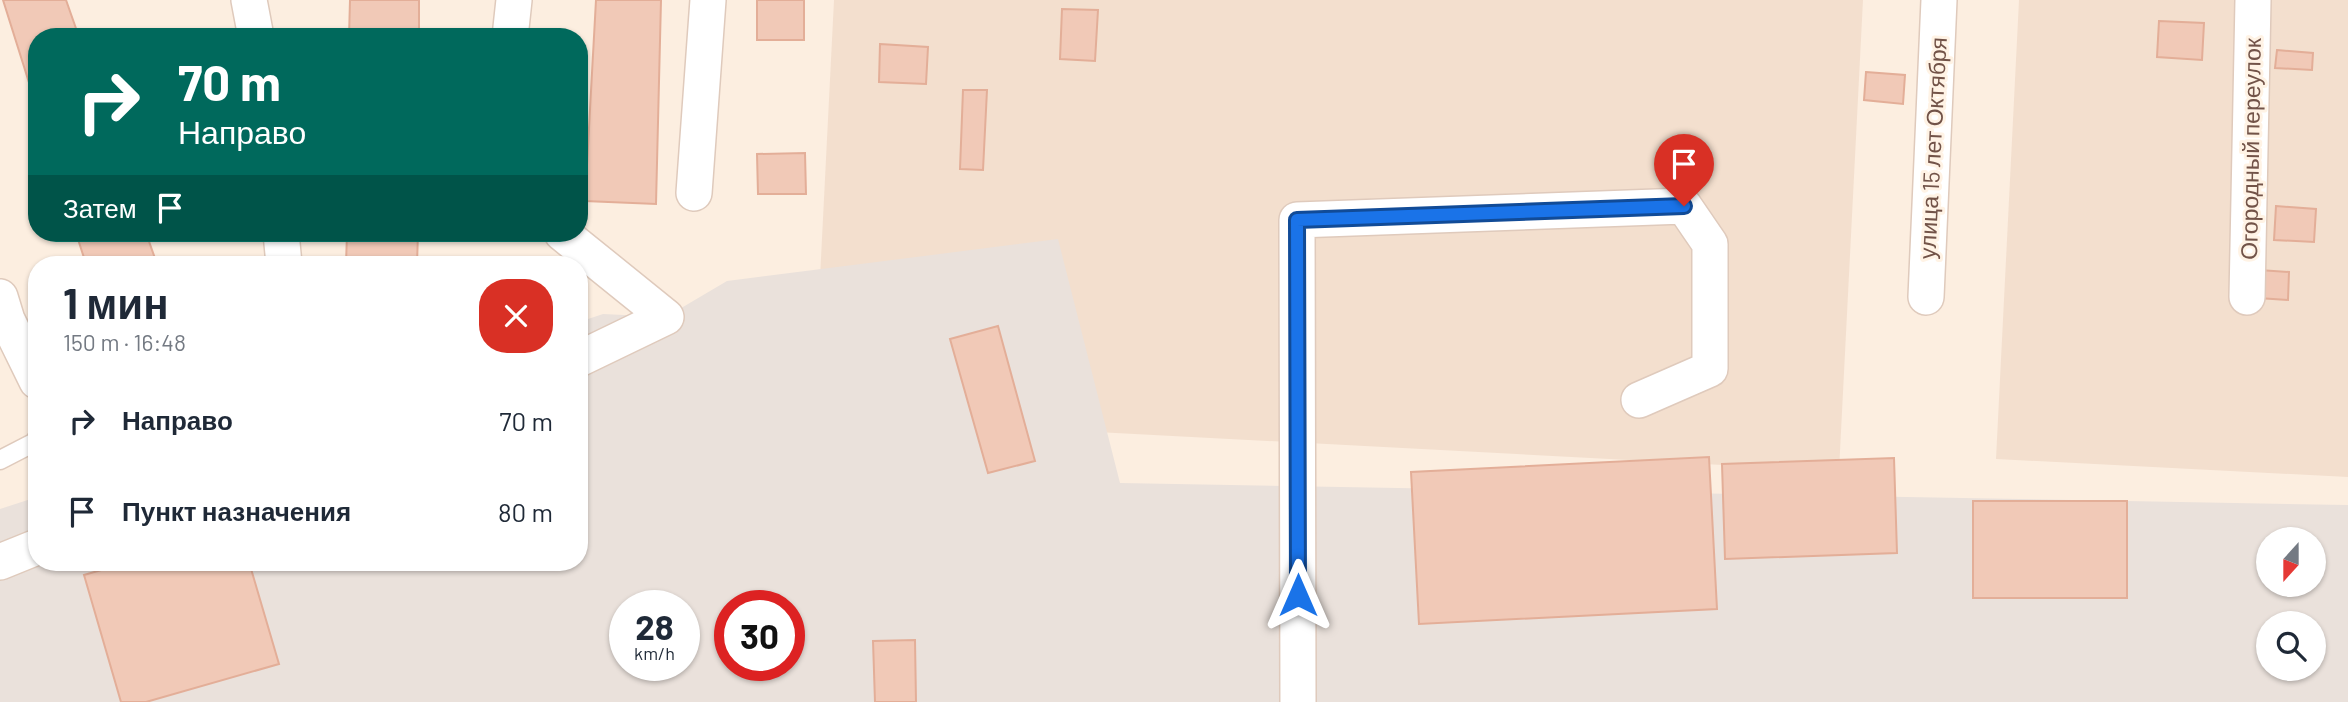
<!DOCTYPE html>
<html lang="ru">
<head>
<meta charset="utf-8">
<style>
  body { margin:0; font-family:Barlow,sans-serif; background:#f6f6f7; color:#1f2937; height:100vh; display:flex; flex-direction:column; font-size:26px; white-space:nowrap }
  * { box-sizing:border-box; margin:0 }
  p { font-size:23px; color:#747a83 }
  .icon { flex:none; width:38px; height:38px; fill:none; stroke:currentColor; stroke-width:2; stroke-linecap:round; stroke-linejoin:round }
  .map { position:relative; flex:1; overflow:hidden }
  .panel { position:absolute; left:28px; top:256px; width:560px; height:315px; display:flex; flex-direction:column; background:#fff; border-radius:28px; box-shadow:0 2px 5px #0004 }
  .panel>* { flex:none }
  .hud { position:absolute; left:28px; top:28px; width:560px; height:214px; border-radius:28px; box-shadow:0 2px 5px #0004; background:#00695c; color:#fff; overflow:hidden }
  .needle { width:46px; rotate:201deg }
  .tools { position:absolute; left:2256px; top:527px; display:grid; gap:14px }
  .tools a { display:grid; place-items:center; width:70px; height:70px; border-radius:50%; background:#fff; box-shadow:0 2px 5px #0004; font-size:35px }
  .speed { position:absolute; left:609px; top:590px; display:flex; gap:14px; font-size:35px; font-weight:700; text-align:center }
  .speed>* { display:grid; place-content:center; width:91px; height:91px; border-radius:50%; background:#fff; box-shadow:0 2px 5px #0004; line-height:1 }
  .speed small { font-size:18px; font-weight:400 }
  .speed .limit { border:10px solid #d22; background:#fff; color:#111 }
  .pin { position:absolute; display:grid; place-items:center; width:60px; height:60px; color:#fff; margin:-72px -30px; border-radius:50% 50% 50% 0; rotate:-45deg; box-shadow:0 0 7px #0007 }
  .pin .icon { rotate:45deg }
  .me { position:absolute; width:77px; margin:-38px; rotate:0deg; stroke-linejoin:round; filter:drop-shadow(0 0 5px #0008) }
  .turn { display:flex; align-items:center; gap:24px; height:147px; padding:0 35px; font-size:32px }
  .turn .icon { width:91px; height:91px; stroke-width:2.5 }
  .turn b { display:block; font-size:49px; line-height:60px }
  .then { display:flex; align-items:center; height:66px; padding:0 35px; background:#0003; gap:14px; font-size:26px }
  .round { display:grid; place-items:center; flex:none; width:74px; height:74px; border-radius:28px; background:#f6f6f7 }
  .overview { display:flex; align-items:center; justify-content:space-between; height:119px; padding:0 35px }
  h1 { font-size:42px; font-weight:700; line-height:52px }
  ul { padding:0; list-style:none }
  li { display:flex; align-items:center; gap:21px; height:91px; padding:0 35px }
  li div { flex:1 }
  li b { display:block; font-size:26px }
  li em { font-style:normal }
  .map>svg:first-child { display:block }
  .residential { fill:#f3dfce }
  .industrial { fill:#eae1db; fill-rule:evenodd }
  .building { fill:#f1c9b7; stroke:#e3ae98; stroke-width:2 }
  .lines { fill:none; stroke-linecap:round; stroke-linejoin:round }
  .service-casing { stroke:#dfcabc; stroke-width:21 }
  .minor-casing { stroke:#dfcabc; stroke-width:38 }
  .service { stroke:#fff; stroke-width:18 }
  .minor { stroke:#fff; stroke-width:35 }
  .route-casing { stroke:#114b97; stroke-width:18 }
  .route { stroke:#1a73e8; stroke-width:12 }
  .labels { text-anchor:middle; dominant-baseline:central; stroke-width:6; stroke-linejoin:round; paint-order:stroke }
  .street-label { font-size:23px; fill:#725348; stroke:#fff3e5 }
</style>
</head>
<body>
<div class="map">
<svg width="2348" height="702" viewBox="0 0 2348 702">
  <rect width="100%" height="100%" fill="#fceee0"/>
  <!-- residential -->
  <g class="residential">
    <path d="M 834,0 L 1863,0 L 1839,471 L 813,417 Z"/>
    <path d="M 2019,0 L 2348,0 L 2348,477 L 1996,459 Z"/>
  </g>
  <!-- industrial -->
  <path class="industrial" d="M 1058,239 L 1120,483 L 2348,505 L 2348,702 L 0,702 L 0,509 L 37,497 L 37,562 L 579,562 L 579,322 L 603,314 L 666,317 L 727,281 ZM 2268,539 L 2314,539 L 2314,584 L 2268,584 ZM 625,606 L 684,606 L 684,665 L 625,665 ZM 730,606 L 789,606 L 789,665 L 730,665 ZM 2268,623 L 2314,623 L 2314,668 L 2268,668 Z"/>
  <!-- building -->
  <g class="building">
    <path d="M 3,0 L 66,0 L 79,37 L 37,37 L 37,108 Z"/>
    <path d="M 350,0 L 419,0 L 419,37 L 349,37 Z"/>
    <path d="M 596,0 L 661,0 L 656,204 L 585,201 Z"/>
    <rect x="757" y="0" width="47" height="40"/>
    <path d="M 1062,9 L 1098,10 L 1095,61 L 1060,59 Z"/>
    <path d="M 2159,21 L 2204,23 L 2202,60 L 2157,57 Z"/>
    <path d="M 880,44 L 928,47 L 926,84 L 879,82 Z"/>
    <path d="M 2277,50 L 2313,53 L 2312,70 L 2275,68 Z"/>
    <path d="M 1866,72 L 1905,75 L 1903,104 L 1864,100 Z"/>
    <path d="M 963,90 L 987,90 L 983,170 L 960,169 Z"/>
    <path d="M 805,153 L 806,194 L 758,194 L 757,154 Z"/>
    <path d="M 2276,206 L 2316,209 L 2314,242 L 2274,240 Z"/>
    <path d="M 76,233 L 146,233 L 157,264 L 86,264 Z"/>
    <path d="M 347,233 L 418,233 L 417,264 L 346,264 Z"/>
    <path d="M 2259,270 L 2289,272 L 2288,300 L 2258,298 Z"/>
    <path d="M 998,326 L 1035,461 L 988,473 L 950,339 Z"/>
    <path d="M 1709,457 L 1717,609 L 1419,624 L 1411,472 Z"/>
    <path d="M 1894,458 L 1897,553 L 1725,559 L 1722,464 Z"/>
    <rect x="1973" y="501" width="154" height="97"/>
    <path d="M 129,562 L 249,562 L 279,664 L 146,702 L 121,702 L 84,575 Z"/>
    <path d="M 915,640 L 916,702 L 875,702 L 873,641 Z"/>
  </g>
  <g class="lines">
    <!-- service casing -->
    <g class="service-casing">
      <path id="service" d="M 0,460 L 35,442 L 37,438"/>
    </g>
    <!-- minor casing -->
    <g class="minor-casing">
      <g id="minor">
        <path d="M 249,0 L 256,37"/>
        <path d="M 510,37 L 514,0"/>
        <path d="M 694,193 L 708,0"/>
        <path d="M 281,233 L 284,264"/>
        <path d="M 562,233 L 666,317 L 579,359"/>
        <path d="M 0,297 L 7,320 L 37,381"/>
        <path d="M 1926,297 L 1939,0"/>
        <path d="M 2247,297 L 2253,0"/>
        <path d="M 0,562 L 37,547"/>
        <path d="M 1298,702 L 1297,220 L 1684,206 L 1710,244 L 1710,369 L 1639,400"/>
      </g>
    </g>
    <!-- service -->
    <use href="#service" class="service"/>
    <!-- minor -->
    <use href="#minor" class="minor"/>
  </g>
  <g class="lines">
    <!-- route casing -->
    <g class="route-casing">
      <path id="route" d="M 1298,595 L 1297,220 L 1684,206"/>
    </g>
    <!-- route -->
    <use href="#route" class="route"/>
  </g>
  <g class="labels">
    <!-- street labels -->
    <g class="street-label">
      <text transform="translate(1932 148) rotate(-87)">улица 15 лет Октября</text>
      <text transform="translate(2250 149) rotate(-89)">Огородный переулок</text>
    </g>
  </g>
</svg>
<div class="tools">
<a><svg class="needle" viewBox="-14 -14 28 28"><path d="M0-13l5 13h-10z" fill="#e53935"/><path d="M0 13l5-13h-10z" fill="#747a83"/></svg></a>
<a><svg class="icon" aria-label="search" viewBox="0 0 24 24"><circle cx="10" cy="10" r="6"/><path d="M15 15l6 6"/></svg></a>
</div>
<div class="speed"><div>28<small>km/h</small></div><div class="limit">30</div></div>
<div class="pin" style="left:1684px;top:206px;background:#d93025"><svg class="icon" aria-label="arrive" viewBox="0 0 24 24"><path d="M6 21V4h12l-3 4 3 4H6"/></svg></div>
<svg class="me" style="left:1298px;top:595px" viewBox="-20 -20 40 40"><path d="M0-17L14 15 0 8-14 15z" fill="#1a73e8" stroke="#fff" stroke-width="4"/></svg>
<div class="hud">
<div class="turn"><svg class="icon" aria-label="right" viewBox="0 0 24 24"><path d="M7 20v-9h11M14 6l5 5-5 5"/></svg><div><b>70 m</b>Направо</div></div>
<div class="then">Затем<svg class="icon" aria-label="arrive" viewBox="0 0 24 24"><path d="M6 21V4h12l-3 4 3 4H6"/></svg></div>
</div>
<section class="panel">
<div class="overview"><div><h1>1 мин</h1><p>150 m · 16:48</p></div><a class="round" style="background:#d93025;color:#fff"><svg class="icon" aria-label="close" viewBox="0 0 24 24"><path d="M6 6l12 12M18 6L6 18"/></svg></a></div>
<ul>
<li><svg class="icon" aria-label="right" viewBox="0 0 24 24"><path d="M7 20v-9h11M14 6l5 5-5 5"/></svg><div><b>Направо</b></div><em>70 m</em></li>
<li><svg class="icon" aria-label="arrive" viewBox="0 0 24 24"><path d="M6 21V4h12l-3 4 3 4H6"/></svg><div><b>Пункт назначения</b></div><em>80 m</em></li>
</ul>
</section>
</div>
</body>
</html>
